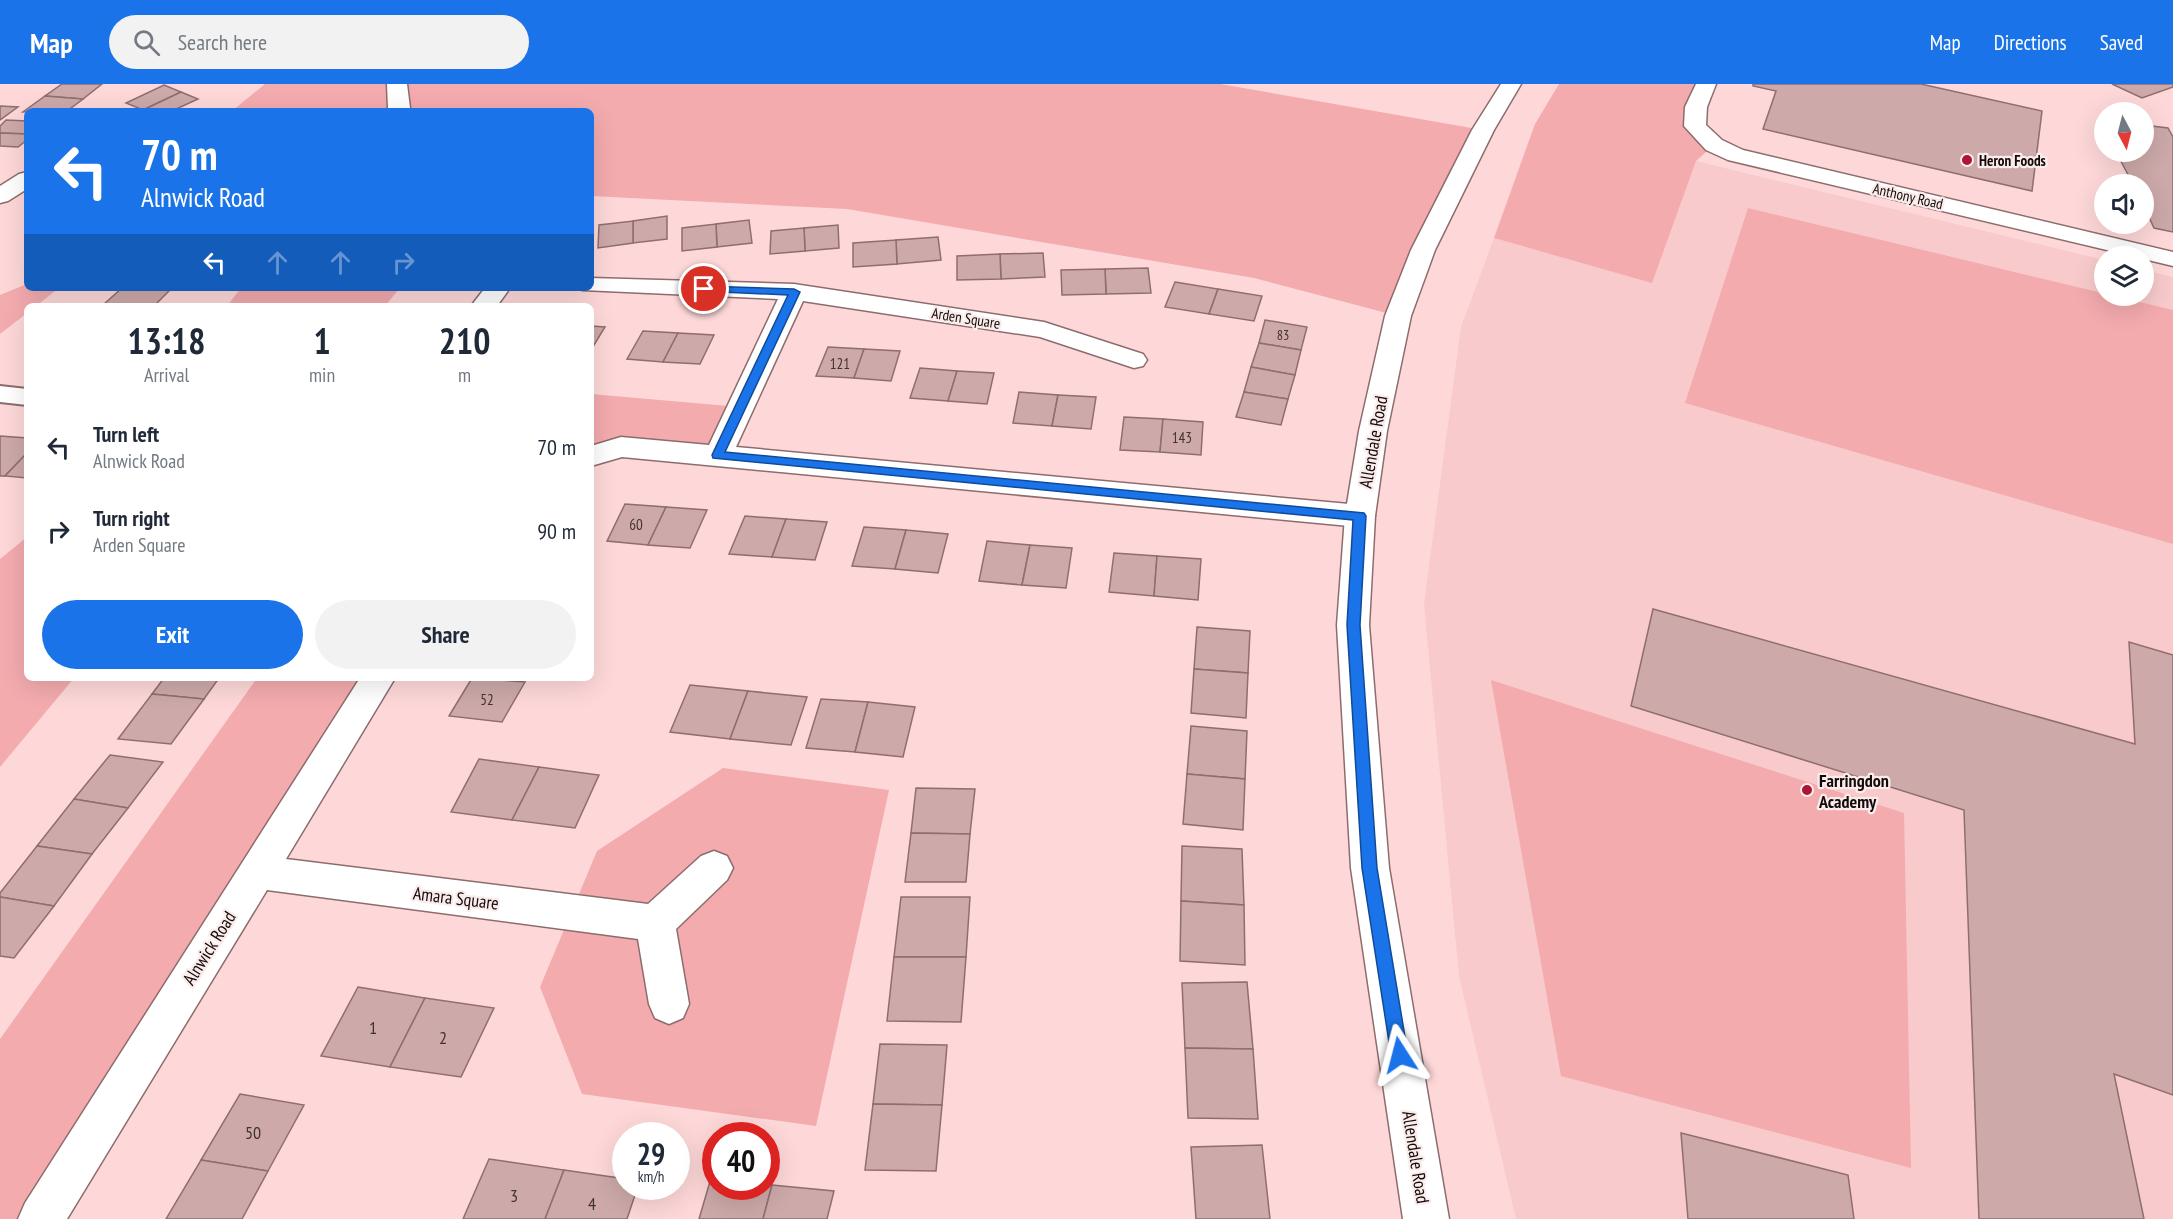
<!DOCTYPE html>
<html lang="en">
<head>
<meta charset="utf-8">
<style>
  body { margin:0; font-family:"PT Sans Narrow",sans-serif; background:#f2f2f3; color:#1f2937; height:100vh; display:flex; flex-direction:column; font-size:22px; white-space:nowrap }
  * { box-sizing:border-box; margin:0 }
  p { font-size:20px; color:#747a83 }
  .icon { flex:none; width:33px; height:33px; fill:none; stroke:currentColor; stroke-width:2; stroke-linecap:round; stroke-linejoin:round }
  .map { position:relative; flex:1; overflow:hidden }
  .sheet { position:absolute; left:24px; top:219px; width:570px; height:378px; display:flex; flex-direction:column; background:#fff; border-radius:9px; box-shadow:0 6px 24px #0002 }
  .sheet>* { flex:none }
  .banner { position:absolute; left:24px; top:24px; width:570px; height:183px; border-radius:9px; box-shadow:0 6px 24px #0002; background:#1a73e8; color:#fff; overflow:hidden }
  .needle { width:39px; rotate:173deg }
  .controls { position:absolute; left:2094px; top:18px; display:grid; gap:12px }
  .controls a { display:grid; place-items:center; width:60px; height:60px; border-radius:50%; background:#fff; box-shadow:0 6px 24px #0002; font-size:30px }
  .speed { position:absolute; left:612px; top:1038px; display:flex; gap:12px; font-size:30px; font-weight:700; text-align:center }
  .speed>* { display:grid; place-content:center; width:78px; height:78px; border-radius:50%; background:#fff; box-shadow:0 6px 24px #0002; line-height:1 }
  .speed small { font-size:15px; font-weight:400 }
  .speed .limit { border:9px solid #d22; background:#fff; color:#111 }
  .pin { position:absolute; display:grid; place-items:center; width:51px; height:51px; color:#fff; margin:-26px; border:3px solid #fff; border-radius:50%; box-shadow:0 2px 6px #0007 }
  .me { position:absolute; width:66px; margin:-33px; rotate:351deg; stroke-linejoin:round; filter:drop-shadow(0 0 4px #0008) }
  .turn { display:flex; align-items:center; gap:21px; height:126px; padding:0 18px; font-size:27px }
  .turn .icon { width:78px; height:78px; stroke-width:2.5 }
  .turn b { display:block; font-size:42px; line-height:51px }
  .lanes { display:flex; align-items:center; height:57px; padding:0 18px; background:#0003; justify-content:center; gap:30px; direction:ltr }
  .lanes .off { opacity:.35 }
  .eta { display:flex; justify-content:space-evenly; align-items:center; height:102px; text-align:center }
  .eta b { font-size:36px; font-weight:700; line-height:42px }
  .primary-button { display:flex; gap:12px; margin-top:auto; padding:12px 18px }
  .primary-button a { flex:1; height:69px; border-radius:36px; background:#1a73e8; color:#fff; font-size:24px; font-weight:700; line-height:69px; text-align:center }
  .primary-button a+a { background:#f2f2f3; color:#1f2937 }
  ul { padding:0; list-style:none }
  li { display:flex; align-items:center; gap:18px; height:84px; padding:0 18px }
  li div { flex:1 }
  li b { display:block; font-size:22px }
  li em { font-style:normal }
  header { display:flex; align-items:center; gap:36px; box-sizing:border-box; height:84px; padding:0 30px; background:#1a73e8; color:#fff }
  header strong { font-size:28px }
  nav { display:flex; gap:33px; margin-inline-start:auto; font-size:21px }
  .search { width:420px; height:54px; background:#f2f2f3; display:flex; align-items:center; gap:15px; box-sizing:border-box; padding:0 21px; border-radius:33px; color:#747a83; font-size:22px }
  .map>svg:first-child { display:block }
  .built { fill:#f8cacb }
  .green { fill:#f3abae }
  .building { fill:#cda9a9; stroke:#8f6e6f; stroke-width:1.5 }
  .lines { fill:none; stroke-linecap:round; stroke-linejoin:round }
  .lane-casing { stroke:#8d6c6d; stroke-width:4 }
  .street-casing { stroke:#8d6c6d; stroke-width:3 }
  .secondary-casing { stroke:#8d6c6d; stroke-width:3 }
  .lane { fill:#fff; fill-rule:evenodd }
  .street { fill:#fff; fill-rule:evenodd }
  .secondary { fill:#fff; fill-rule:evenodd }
  .route { fill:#1a73e8; stroke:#114b97; stroke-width:1.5 }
  .poi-dot { fill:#ab1537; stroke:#fbecec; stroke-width:2 }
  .labels { text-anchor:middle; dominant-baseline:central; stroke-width:4.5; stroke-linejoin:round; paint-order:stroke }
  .far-number-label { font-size:14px; fill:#433232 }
  .far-poi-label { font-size:15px; font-weight:bold; fill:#150a0a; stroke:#fbecec; text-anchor:start }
  .far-street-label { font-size:15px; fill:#150a0a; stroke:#fbecec }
  .number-label { font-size:15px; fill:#433232 }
  .street-label { font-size:18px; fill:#150a0a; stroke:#fbecec }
  .poi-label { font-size:18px; font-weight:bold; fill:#150a0a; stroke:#fbecec; text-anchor:start }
  .near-number-label { font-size:18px; fill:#433232 }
</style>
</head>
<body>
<header>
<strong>Map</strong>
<div class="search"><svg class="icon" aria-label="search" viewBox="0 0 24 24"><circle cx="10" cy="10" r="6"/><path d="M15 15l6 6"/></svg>Search here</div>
<nav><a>Map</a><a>Directions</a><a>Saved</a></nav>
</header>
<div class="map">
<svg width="2173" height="1135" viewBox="0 0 2173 1135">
  <rect width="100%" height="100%" fill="#fed8d9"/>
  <!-- built -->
  <path class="built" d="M 1696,77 L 2104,176 L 2104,212 L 2144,212 L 2144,186 L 2173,193 L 2173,1135 L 1516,1135 L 1459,892 L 1424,520 L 1461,243 L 1494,154 L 1652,198 Z"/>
  <!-- green -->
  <g class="green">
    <path d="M 265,0 L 1220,0 L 1483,46 L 1398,232 L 1254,194 L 847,125 L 591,112 L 591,27 L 232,27 Z"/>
    <path d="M 1559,0 L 1706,0 L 1696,23 L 1714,61 L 1696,77 L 1652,199 L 1494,154 L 1535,40 Z"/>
    <path d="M 1748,124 L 2173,226 L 2173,460 L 1685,319 Z"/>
    <path d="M 27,200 L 27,204 L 59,204 L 36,222 L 27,222 L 27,229 L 0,250 L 0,211 Z"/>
    <path d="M 241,204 L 400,204 L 385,222 L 227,222 Z"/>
    <path d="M 591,310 L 740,323 L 718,371 L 591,372 Z"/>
    <path d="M 27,453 L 27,594 L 74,594 L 0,683 L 0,475 Z"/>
    <path d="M 257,594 L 378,594 L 41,1135 L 0,1135 L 0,955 Z"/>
    <path d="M 1491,596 L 1904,729 L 1911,1084 L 1561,992 Z"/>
    <path d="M 723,684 L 889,706 L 816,1042 L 582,1010 L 540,903 L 597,767 Z"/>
  </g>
  <!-- building -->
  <g class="building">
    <path d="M 62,0 L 102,0 L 83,15 L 45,12 Z"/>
    <path d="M 1753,0 L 1921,0 L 2042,27 L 2032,107 L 1763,45 L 1776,7 L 1753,2 Z"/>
    <path d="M 2112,0 L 2173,0 L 2173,3 L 2142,14 Z"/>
    <path d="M 164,1 L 181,8 L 143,26 L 126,19 Z"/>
    <path d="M 181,8 L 198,15 L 172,27 L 143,26 Z"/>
    <path d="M 45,12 L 83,15 L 67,27 L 23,28 Z"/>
    <path d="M 0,22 L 18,23 L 0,36 Z"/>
    <path d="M 6,36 L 27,37 L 27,50 L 0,49 L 0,42 Z"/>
    <path d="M 2144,41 L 2168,44 L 2173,53 L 2173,148 L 2154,144 L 2144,122 L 2144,100 L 2133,100 L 2116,68 L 2144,68 Z"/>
    <path d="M 0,49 L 27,50 L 27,56 L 18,63 L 0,62 Z"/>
    <path d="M 667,132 L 667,155 L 633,159 L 633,137 Z"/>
    <path d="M 749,136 L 752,159 L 717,163 L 716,140 Z"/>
    <path d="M 633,137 L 633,159 L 598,164 L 599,141 Z"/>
    <path d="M 716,140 L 717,163 L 682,167 L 682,144 Z"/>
    <path d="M 838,141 L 839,164 L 805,167 L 804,144 Z"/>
    <path d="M 804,144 L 805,167 L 770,170 L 771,147 Z"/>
    <path d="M 938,153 L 941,176 L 897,180 L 896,156 Z"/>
    <path d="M 896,156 L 897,180 L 853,183 L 853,159 Z"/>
    <path d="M 1043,169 L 1045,193 L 1001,195 L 1000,170 Z"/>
    <path d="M 1000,170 L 1001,195 L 957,196 L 957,172 Z"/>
    <path d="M 1148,184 L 1151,209 L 1106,210 L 1105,185 Z"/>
    <path d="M 1105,185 L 1106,210 L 1062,211 L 1061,186 Z"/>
    <path d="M 1175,198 L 1218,205 L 1209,230 L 1165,223 Z"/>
    <path d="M 122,204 L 157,204 L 171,205 L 154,222 L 104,220 Z"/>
    <path d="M 1218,205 L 1262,212 L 1254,237 L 1209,230 Z"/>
    <path d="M 1265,236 L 1307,243 L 1301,266 L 1259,259 Z"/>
    <path d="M 591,242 L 605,243 L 591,266 Z"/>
    <path d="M 643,247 L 678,249 L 663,278 L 627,275 Z"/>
    <path d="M 678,249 L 714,251 L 700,280 L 663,278 Z"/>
    <path d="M 1259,259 L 1301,266 L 1295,291 L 1251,283 Z"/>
    <path d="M 828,263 L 864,265 L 854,294 L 816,292 Z"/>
    <path d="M 864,265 L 900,267 L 891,297 L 854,294 Z"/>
    <path d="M 1251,283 L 1295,291 L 1288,315 L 1244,308 Z"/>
    <path d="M 920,284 L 957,287 L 948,317 L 910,314 Z"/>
    <path d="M 957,287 L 994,289 L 987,320 L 948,317 Z"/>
    <path d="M 1019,308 L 1058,311 L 1052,342 L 1013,339 Z"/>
    <path d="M 1244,308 L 1288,315 L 1281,341 L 1236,333 Z"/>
    <path d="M 1058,311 L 1096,313 L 1091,345 L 1052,342 Z"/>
    <path d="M 1124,333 L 1163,335 L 1160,368 L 1120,366 Z"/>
    <path d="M 1163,335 L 1203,338 L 1201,371 L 1160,368 Z"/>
    <path d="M 0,352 L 27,354 L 27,369 L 5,392 L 0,392 Z"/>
    <path d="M 27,369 L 27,394 L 5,392 Z"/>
    <path d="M 625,420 L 666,423 L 648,461 L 607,457 Z"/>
    <path d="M 666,423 L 707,426 L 690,464 L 648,461 Z"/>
    <path d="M 745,432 L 786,435 L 772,473 L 729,470 Z"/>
    <path d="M 786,435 L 827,438 L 815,476 L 772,473 Z"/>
    <path d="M 864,443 L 906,446 L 895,485 L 852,482 Z"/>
    <path d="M 906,446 L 948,450 L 938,489 L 895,485 Z"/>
    <path d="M 987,457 L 1030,461 L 1022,501 L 979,497 Z"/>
    <path d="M 1030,461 L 1072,464 L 1066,504 L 1022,501 Z"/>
    <path d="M 1114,469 L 1157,472 L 1154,512 L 1109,508 Z"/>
    <path d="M 1157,472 L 1201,475 L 1198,516 L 1154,512 Z"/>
    <path d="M 1653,525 L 2135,660 L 2129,558 L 2173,571 L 2173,1011 L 2114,990 L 2144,1135 L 1979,1135 L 1964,726 L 1631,622 Z"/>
    <path d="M 1197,543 L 1250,547 L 1248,589 L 1194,585 Z"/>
    <path d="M 1194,585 L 1248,589 L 1246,634 L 1191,629 Z"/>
    <path d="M 164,594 L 219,594 L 204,615 L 152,610 Z"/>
    <path d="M 472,594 L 525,598 L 502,638 L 449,632 Z"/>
    <path d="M 690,601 L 748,607 L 730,655 L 670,648 Z"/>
    <path d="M 748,607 L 807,613 L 791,661 L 730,655 Z"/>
    <path d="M 152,610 L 204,615 L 171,660 L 118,655 Z"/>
    <path d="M 821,615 L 868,618 L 855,668 L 806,664 Z"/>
    <path d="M 868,618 L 915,623 L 903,673 L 855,668 Z"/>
    <path d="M 1191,642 L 1247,647 L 1245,695 L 1187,690 Z"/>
    <path d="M 110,671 L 163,678 L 128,724 L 74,715 Z"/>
    <path d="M 479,675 L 539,683 L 512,736 L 451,728 Z"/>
    <path d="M 539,683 L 599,691 L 575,744 L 512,736 Z"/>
    <path d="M 1187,690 L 1245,695 L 1243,746 L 1183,740 Z"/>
    <path d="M 916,704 L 975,705 L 970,750 L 911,749 Z"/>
    <path d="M 74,715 L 128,724 L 92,770 L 37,762 Z"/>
    <path d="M 911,749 L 970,750 L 966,798 L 905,798 Z"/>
    <path d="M 37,762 L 92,770 L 54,822 L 0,813 L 0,809 Z"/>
    <path d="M 1182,762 L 1242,765 L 1244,821 L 1181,817 Z"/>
    <path d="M 0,813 L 54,822 L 14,874 L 0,872 Z"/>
    <path d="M 901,813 L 970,813 L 966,873 L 894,873 Z"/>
    <path d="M 1181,817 L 1244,821 L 1245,881 L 1180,877 Z"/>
    <path d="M 894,873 L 966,873 L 961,938 L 887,937 Z"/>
    <path d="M 1247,898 L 1253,965 L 1185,964 L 1182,899 Z"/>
    <path d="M 358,903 L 425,914 L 390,983 L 321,972 Z"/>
    <path d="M 425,914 L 494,924 L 461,993 L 390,983 Z"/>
    <path d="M 880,960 L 947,961 L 942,1021 L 873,1020 Z"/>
    <path d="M 1185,964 L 1253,965 L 1258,1035 L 1188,1034 Z"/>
    <path d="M 240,1010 L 304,1021 L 268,1087 L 201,1076 Z"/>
    <path d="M 873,1020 L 942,1021 L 936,1087 L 865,1086 Z"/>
    <path d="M 1681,1049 L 1848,1091 L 1854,1135 L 1688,1135 Z"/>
    <path d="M 1262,1061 L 1270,1135 L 1196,1135 L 1191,1063 Z"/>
    <path d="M 489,1075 L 564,1086 L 545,1135 L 463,1135 Z"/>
    <path d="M 201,1076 L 268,1087 L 242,1135 L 166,1135 Z"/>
    <path d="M 564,1086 L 626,1095 L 626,1102 L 638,1102 L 627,1135 L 545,1135 Z"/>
    <path d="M 711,1094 L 716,1094 L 716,1102 L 772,1101 L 763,1135 L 699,1135 Z"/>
    <path d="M 772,1101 L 834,1107 L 827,1135 L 763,1135 Z"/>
  </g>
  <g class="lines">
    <!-- lane casing -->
    <g class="lane-casing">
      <path id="lane" d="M 0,302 L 27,305 L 27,321 L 0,318 Z"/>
    </g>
    <!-- street casing -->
    <g class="street-casing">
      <g id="street">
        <path d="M 387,0 L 407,0 L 410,24 L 408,27 L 386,27 L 388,24 Z"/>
        <path d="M 1696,0 L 1716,0 L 1707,23 L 1706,41 L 1722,56 L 1743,66 L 2173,168 L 2173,182 L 2144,175 L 2144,172 L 2132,172 L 1728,76 L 1706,66 L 1684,42 L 1685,23 Z"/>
        <path d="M 27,88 L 27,105 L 8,117 L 0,119 L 0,102 L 19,90 Z"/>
        <path d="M 591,194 L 794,200 L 1044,238 L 1143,270 L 1147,276 L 1143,282 L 1134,284 L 1040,253 L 803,217 L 736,363 L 1360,421 L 1371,424 L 1375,432 L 1371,440 L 1360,443 L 622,373 L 591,382 L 591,362 L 621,353 L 709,361 L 778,215 L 582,206 L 581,204 L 591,204 Z"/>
        <path d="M 485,204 L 510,204 L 497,222 L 471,222 Z"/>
        <path d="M 360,594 L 395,594 L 286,775 L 648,820 L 701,772 L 714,767 L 727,772 L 733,784 L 727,796 L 676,845 L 689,920 L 683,934 L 669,940 L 655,934 L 649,920 L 638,855 L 267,806 L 67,1135 L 18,1135 L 25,1119 Z"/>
      </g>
    </g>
    <!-- secondary casing -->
    <g class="secondary-casing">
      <path id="secondary" d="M 1501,0 L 1521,0 L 1494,46 L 1435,166 L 1411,232 L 1387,347 L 1375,432 L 1369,541 L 1389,784 L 1449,1135 L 1403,1135 L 1351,784 L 1337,541 L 1345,432 L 1359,347 L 1385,232 L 1411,166 L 1472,46 Z"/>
    </g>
    <!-- lane -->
    <use href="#lane" class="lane"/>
    <!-- street -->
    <use href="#street" class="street"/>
    <!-- secondary -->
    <use href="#secondary" class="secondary"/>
  </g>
  <!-- route -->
  <path class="route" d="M 704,202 L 794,205 L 800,208 L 725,368 L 1364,429 L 1366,432 L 1360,541 L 1377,784 L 1408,971 L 1406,977 L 1400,980 L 1394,977 L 1391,971 L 1362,784 L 1347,541 L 1353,436 L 713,374 L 712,371 L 788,211 L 700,207 L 700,203 Z"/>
  <!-- markers -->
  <g class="poi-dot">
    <circle cx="1967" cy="76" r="6"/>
    <circle cx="1807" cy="706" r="6"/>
  </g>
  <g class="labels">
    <!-- far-number labels -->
    <g class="far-number-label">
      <text x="1283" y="251">83</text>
    </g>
    <!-- far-poi labels -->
    <g class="far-poi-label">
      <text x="1979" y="76">Heron Foods</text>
    </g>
    <!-- far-street labels -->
    <g class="far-street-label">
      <text transform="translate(1908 112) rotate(13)">Anthony Road</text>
      <text transform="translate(966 234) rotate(9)">Arden Square</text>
    </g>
    <!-- number labels -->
    <g class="number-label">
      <text x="840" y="279">121</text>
      <text x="1182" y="353">143</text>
      <text x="636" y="440">60</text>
      <text x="487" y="615">52</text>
    </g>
    <!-- street labels -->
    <g class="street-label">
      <text transform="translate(1373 358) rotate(-80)">Allendale Road</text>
      <text transform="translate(456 814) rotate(7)">Amara Square</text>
      <text transform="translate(209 864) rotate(-58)">Alnwick Road</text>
      <text transform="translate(1416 1073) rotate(81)">Allendale Road</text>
    </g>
    <!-- poi labels -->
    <g class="poi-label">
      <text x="1819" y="696">Farringdon<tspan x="1819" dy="21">Academy</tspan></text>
    </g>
    <!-- near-number labels -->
    <g class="near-number-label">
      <text x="373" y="943">1</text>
      <text x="443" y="953">2</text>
      <text x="253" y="1048">50</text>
      <text x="514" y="1111">3</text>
      <text x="592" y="1119">4</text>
    </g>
  </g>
</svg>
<div class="controls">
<a><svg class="needle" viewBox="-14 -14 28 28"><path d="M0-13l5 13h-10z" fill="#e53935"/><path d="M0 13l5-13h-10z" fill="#747a83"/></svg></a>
<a><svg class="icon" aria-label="sound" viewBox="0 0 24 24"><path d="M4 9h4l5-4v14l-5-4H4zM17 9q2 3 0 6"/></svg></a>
<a><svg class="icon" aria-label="layers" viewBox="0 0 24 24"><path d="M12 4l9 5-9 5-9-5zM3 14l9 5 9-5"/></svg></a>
</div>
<div class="speed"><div>29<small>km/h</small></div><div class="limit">40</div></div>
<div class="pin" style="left:704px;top:205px;background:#d93025"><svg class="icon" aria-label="arrive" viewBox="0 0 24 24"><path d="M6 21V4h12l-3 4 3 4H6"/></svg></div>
<svg class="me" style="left:1400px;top:971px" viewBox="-20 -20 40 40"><path d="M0-17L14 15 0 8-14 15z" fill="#1a73e8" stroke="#fff" stroke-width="4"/></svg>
<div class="banner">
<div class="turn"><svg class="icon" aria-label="left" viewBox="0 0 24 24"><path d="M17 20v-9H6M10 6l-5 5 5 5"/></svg><div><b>70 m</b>Alnwick Road</div></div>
<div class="lanes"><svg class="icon" aria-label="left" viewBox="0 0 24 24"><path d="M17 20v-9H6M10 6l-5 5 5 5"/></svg><svg class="icon off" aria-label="ahead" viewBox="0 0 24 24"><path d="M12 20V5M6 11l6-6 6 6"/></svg><svg class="icon off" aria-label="ahead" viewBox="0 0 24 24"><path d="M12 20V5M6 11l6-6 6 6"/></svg><svg class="icon off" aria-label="right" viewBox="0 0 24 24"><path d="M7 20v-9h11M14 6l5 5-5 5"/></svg></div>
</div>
<section class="sheet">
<div class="eta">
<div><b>13:18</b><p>Arrival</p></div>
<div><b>1</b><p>min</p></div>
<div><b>210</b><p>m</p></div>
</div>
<ul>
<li><svg class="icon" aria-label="left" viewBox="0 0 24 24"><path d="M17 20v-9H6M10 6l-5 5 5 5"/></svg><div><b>Turn left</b><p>Alnwick Road</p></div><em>70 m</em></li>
<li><svg class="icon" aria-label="right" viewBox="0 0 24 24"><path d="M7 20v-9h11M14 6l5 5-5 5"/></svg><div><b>Turn right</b><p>Arden Square</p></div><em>90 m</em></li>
</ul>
<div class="primary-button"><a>Exit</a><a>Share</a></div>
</section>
</div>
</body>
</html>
